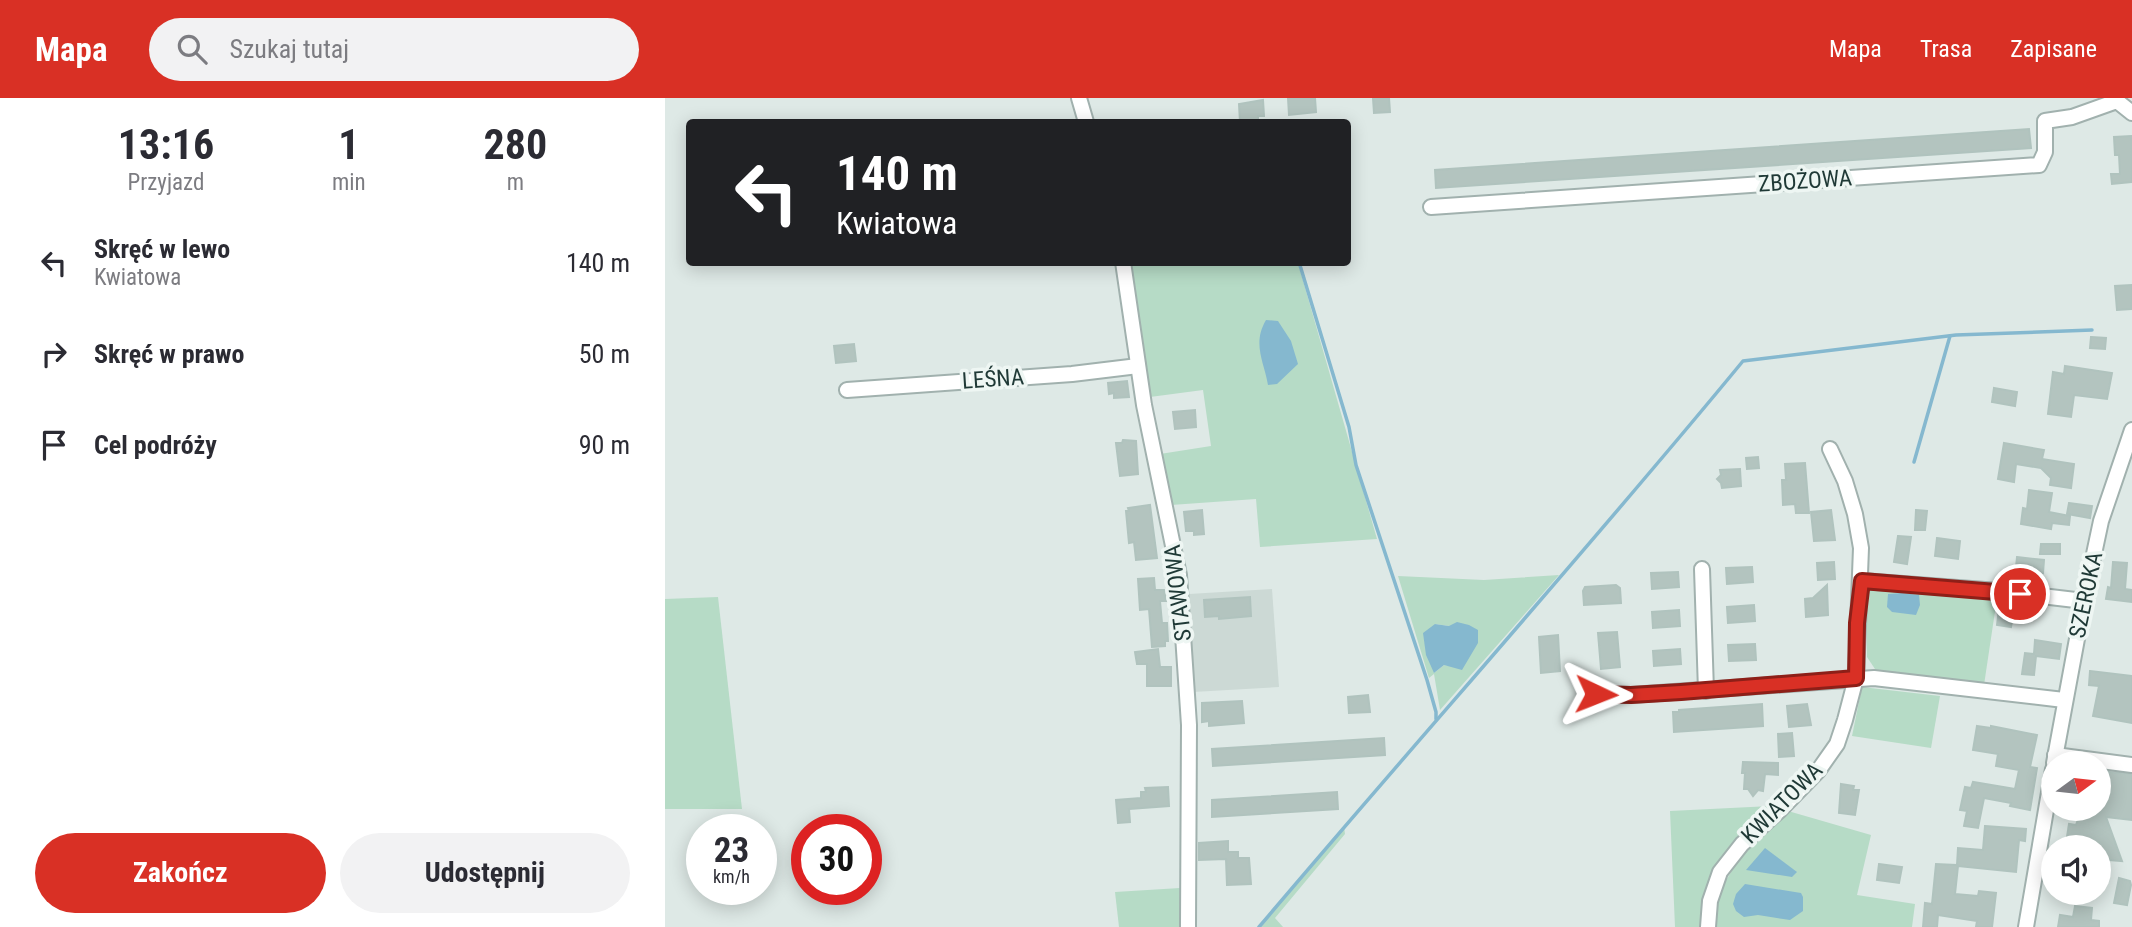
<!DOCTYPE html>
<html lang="pl">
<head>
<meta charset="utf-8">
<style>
  body { margin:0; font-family:"Roboto Condensed",sans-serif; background:#f2f2f3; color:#2b2b33; height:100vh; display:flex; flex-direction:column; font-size:26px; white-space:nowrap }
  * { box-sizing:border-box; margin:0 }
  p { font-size:23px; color:#7c7c81 }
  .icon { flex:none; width:38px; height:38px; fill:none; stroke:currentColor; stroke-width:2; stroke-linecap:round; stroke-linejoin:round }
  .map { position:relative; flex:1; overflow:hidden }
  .panel { display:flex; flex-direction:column; background:#fff; width:665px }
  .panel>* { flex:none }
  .top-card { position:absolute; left:21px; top:21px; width:665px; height:147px; border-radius:7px; box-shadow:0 4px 18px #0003; background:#202124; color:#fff; overflow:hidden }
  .needle { width:46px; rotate:75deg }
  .tools { position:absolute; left:1376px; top:653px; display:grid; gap:14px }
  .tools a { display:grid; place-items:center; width:70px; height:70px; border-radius:50%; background:#fff; box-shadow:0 4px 18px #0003; font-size:35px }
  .speed { position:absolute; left:21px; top:716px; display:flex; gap:14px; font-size:35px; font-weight:700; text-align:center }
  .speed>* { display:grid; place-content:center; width:91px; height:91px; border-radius:50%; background:#fff; box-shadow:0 4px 18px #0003; line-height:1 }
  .speed small { font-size:18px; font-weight:400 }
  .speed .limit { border:10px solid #d22; background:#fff; color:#111 }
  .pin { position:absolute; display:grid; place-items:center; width:60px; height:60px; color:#fff; margin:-30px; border:4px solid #fff; border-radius:50%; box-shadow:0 2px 7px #0007 }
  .me { position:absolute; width:77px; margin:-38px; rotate:92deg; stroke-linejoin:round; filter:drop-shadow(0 0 5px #0008) }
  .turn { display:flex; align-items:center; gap:24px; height:147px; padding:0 35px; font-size:32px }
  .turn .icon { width:91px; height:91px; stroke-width:2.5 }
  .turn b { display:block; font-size:49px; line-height:60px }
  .eta { display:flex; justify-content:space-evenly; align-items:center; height:119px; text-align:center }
  .eta b { font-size:42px; font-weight:700; line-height:49px }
  .button { display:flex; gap:14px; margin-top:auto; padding:14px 35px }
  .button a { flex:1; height:80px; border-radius:42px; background:#d93025; color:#fff; font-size:28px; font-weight:700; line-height:80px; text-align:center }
  .button a+a { background:#f2f2f3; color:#2b2b33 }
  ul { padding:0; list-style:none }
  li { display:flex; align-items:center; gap:21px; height:91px; padding:0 35px }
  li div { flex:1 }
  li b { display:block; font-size:26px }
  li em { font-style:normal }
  header { display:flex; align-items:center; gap:42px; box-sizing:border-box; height:98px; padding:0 35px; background:#d93025; color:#fff }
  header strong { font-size:33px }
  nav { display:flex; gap:38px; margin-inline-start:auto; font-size:24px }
  .search { width:490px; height:63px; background:#f2f2f3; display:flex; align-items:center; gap:18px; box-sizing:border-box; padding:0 24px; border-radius:38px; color:#7c7c81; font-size:26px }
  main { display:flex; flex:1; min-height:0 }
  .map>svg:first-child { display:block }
  .built { fill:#ccd9d5 }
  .green { fill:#b6dbc6; fill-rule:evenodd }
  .water { fill:#85b8cf }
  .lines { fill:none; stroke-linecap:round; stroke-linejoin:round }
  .stream { stroke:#85b8cf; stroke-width:3.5 }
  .building { fill:#b3c4bf; stroke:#b0c3be; stroke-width:2 }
  .street-casing { stroke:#a1b1ae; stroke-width:18 }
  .street { stroke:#fff; stroke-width:14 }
  .route-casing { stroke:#8d1f18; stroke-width:18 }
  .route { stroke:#d93025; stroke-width:12 }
  .labels { text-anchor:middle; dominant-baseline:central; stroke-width:7; stroke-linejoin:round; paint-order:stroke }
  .street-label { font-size:23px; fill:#1f3936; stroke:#eef6f3 }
</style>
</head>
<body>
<header>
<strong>Mapa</strong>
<div class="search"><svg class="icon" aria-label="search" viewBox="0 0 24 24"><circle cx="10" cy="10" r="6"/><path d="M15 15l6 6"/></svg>Szukaj tutaj</div>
<nav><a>Mapa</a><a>Trasa</a><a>Zapisane</a></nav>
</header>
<main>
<section class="panel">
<div class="eta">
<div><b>13:16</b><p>Przyjazd</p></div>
<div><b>1</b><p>min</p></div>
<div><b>280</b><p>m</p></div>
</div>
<ul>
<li><svg class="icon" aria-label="left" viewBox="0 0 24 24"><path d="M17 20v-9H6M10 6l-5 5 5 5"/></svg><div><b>Skręć w lewo</b><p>Kwiatowa</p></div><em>140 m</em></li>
<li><svg class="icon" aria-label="right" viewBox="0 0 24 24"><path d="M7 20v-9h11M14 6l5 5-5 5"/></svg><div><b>Skręć w prawo</b></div><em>50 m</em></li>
<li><svg class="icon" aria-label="arrive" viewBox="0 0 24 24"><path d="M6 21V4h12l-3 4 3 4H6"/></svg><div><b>Cel podróży</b></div><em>90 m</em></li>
</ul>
<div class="button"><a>Zakończ</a><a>Udostępnij</a></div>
</section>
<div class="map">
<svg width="1467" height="829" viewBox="0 0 1467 829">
  <rect width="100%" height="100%" fill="#dee9e6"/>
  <!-- built -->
  <path class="built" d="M 607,491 L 614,589 L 528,594 L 524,496 Z"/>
  <!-- green -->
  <g class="green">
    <path d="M 464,165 L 633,165 L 712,441 L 595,449 L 591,401 L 506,407 L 495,356 L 546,348 L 538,292 L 485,299 Z"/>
    <path d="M 894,477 L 775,612 L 769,576 L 764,580 L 733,478 L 819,482 ZM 770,526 L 784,528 L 786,568 L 779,567 L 769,575 Z"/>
    <path d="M 1202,489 L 1332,500 L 1319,587 L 1212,574 L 1202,559 Z"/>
    <path d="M 53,499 L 77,711 L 0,711 L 0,501 Z"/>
    <path d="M 1197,589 L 1275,598 L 1266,650 L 1187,638 Z"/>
    <path d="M 1106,708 L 1074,738 L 1046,774 L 1038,829 L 1010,829 L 1005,713 Z"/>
    <path d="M 1123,713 L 1206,737 L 1192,797 L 1250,806 L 1247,829 L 1049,829 L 1053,796 L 1082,747 Z"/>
    <path d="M 679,729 L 680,736 L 610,820 L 618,829 L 595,829 Z"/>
    <path d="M 515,790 L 515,829 L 454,829 L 450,794 Z"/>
  </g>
  <!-- water -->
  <g class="water">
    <path d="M 601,222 L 613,223 L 626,243 L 633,266 L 612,286 L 603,287 C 599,263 587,246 601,222 Z"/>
    <path d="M 1237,495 L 1254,497 L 1255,507 L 1251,517 L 1227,514 L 1222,509 L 1223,496 Z"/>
    <path d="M 792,524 L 804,527 L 813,532 L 813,545 L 797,572 L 779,567 L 769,575 L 761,557 L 758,535 L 770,526 L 784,528 Z"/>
    <path d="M 1100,750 L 1132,774 L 1127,779 L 1081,772 Z"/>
    <path d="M 1080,786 L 1136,795 L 1138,799 L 1138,813 L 1125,822 L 1093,817 L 1079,819 L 1071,813 L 1068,806 L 1071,796 Z"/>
  </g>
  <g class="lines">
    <!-- stream -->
    <g class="stream">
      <path d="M 634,164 L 684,329 L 691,367 L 762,582 L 771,614 L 771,621"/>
      <path d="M 1249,364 L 1285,238"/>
      <path d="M 594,829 C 754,640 920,455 1078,263 L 1291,237 L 1427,232"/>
    </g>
  </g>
  <!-- building -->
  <g class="building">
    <path d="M 623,0 L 650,0 L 651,14 L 624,17 Z"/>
    <path d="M 708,0 L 724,0 L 725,14 L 709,15 Z"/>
    <path d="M 598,2 L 599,18 L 593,18 L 593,24 L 575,24 L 574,6 Z"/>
    <path d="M 1364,31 L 1366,50 L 771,90 L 770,72 Z"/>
    <path d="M 1466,38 L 1467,84 L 1447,86 L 1446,76 L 1455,76 L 1454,57 L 1450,57 L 1449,39 Z"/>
    <path d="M 1467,187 L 1466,211 L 1452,212 L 1450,188 Z"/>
    <path d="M 1426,239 L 1441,240 L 1440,251 L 1425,250 Z"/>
    <path d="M 189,246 L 191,263 L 171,265 L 169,248 Z"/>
    <path d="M 1400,268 L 1447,275 L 1442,301 L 1409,297 L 1406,319 L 1383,316 L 1388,274 L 1399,276 Z"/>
    <path d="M 462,283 L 464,299 L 449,300 L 449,295 L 444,296 L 443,285 Z"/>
    <path d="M 1329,290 L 1352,294 L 1350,308 L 1327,304 Z"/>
    <path d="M 530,312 L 531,329 L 510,331 L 508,314 Z"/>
    <path d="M 458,342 L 471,343 L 473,376 L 455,378 L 451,345 L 457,345 Z"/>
    <path d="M 1339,345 L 1379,352 L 1377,361 L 1409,366 L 1406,390 L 1385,387 L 1386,380 L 1376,370 L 1351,366 L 1349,384 L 1333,381 Z"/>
    <path d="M 1093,359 L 1094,370 L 1082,371 L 1081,360 Z"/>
    <path d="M 1140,365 L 1144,415 L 1131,415 L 1130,406 L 1118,407 L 1117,382 L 1121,382 L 1120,366 Z"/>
    <path d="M 1075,371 L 1076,388 L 1057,390 L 1056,385 L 1052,381 L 1056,377 L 1055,372 Z"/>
    <path d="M 1364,392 L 1387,395 L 1384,414 L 1405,418 L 1404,427 L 1387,425 L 1386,431 L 1356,426 L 1358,410 L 1362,411 Z"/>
    <path d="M 1404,405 L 1427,408 L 1425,420 L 1402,416 Z"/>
    <path d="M 485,407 L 492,460 L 471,462 L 469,444 L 464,445 L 461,413 L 464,413 L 463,410 Z"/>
    <path d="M 537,412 L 539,436 L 529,437 L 529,433 L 521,433 L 519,414 Z"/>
    <path d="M 1166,412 L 1170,442 L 1149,443 L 1146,414 Z"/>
    <path d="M 1251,412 L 1262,413 L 1260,432 L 1250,432 Z"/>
    <path d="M 1233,438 L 1246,439 L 1242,466 L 1229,464 Z"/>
    <path d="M 1272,440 L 1295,443 L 1293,461 L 1270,458 Z"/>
    <path d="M 1376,446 L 1395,446 L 1395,456 L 1375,456 Z"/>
    <path d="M 1352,459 L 1379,462 L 1378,475 L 1371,474 L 1370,481 L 1350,479 Z"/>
    <path d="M 1169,464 L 1170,481 L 1153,482 L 1152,465 Z"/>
    <path d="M 1448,464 L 1462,465 L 1460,491 L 1467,492 L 1467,504 L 1441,501 L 1443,489 L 1446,490 Z"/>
    <path d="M 1087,469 L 1088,484 L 1062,486 L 1061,470 Z"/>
    <path d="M 1013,474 L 1014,489 L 987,491 L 986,475 Z"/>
    <path d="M 489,480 L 490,492 L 499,492 L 501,503 L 495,503 L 497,525 L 502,525 L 503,543 L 500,543 L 500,548 L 487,549 L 484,511 L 475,512 L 473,481 Z"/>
    <path d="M 951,487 L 955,490 L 956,505 L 919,507 L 918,493 L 920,489 Z"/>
    <path d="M 1162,487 L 1163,517 L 1141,519 L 1140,501 L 1148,500 Z"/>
    <path d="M 585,499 L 586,518 L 554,521 L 554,518 L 540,519 L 539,502 Z"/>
    <path d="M 1335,503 L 1350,505 L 1346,529 L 1332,527 Z"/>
    <path d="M 1089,507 L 1090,523 L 1063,525 L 1062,509 Z"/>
    <path d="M 1014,512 L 1015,528 L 988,530 L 987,514 Z"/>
    <path d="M 952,534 L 955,569 L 936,571 L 933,535 Z"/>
    <path d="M 893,537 L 895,573 L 876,575 L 874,539 Z"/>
    <path d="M 1370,542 L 1396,546 L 1394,561 L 1371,558 L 1369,577 L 1357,576 L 1360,555 L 1369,556 Z"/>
    <path d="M 1090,546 L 1091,562 L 1064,563 L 1063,547 Z"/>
    <path d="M 493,551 L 495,569 L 506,569 L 506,588 L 482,588 L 482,566 L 472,566 L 470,554 Z"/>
    <path d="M 1015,551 L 1016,566 L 989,568 L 988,553 Z"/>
    <path d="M 1425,573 L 1467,578 L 1467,625 L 1428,618 L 1434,588 L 1424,587 Z"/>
    <path d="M 703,597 L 705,614 L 684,615 L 683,599 Z"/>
    <path d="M 577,603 L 579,625 L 544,628 L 544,623 L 537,624 L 537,605 Z"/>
    <path d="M 1097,606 L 1098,628 L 1009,634 L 1008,614 L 1014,614 L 1014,612 Z"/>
    <path d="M 1142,606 L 1146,627 L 1124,629 L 1122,608 Z"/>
    <path d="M 1312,628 L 1326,630 L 1326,628 L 1372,637 L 1365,669 L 1372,670 L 1365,712 L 1345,708 L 1346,705 L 1319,700 L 1313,730 L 1299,728 L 1302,713 L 1295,712 L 1300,689 L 1306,690 L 1308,684 L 1350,691 L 1354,672 L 1331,668 L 1333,656 L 1308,652 Z"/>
    <path d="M 1127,635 L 1129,658 L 1114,659 L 1113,636 Z"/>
    <path d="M 719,640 L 720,657 L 548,668 L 547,651 Z"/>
    <path d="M 1078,664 L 1113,665 L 1113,677 L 1100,676 L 1098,693 L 1093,692 L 1088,698 L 1083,691 L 1079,691 L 1080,675 L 1077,675 Z"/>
    <path d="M 1443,674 L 1467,676 L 1467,722 L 1441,719 L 1457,763 L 1433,761 L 1433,749 L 1404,749 L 1404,745 L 1401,745 L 1404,726 L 1411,727 L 1417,710 L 1433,710 L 1433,701 L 1440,702 Z"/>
    <path d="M 1176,686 L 1189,688 L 1188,692 L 1194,692 L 1190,717 L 1174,715 Z"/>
    <path d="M 503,689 L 504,708 L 464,711 L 465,724 L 453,725 L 451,702 L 476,700 L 476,694 L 481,694 L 480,690 Z"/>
    <path d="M 672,694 L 673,711 L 547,719 L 547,702 Z"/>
    <path d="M 1320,728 L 1361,731 L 1360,743 L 1354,742 L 1351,774 L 1293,768 L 1290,796 L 1313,798 L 1314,793 L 1331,795 L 1327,829 L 1311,829 L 1312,823 L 1273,817 L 1272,829 L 1258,829 L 1260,805 L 1267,806 L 1271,766 L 1292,767 L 1293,750 L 1318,752 Z"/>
    <path d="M 563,743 L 563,754 L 573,754 L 573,760 L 584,760 L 586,786 L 562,787 L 561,761 L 534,762 L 534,745 Z"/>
    <path d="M 1214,766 L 1237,769 L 1234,785 L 1212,782 Z"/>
    <path d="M 1454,780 L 1465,783 L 1466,787 L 1462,807 L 1449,805 Z"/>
    <path d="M 1410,808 L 1427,810 L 1426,822 L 1434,823 L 1434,829 L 1393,829 L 1395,817 L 1408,819 Z"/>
  </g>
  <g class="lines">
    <!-- street casing -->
    <g class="street-casing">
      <g id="street">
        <path d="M 414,0 L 421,24"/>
        <path d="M 766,109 L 1374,67 L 1380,54 L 1380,23 L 1407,19 L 1452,3 L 1467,15"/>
        <path d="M 458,164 L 479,307 L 514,477 L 524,627 L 523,829"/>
        <path d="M 182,292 L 407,276 L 473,268"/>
        <path d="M 1037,471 L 1041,593"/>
        <path d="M 1197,483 L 1334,493 L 1419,503"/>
        <path d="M 931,596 L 966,597 L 1209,580 L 1399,602"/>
        <path d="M 1390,657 L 1467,667"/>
        <path d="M 1389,665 L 1419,503 L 1436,423 L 1467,332"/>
        <path d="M 1043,829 L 1045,803 L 1055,774 L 1077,746 L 1115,712 L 1153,673 L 1172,646 L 1180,622 L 1191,580 L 1196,450 L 1190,416 L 1180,383 L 1165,351"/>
        <path d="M 1361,829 L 1388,671"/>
      </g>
    </g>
    <!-- street -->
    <use href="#street" class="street"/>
  </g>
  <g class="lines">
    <!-- route casing -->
    <g class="route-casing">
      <path id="route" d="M 931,596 L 966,597 L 1016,594 L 1191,580 L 1192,525 L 1197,483 L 1355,496"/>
    </g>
    <!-- route -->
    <use href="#route" class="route"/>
  </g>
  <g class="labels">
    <!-- street labels -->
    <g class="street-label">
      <text transform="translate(1140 83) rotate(-4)">ZBOŻOWA</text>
      <text transform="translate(328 281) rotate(-4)">LEŚNA</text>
      <text transform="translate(513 495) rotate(-97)">STAWOWA</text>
      <text transform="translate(1421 497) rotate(-78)">SZEROKA</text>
      <text transform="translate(1117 705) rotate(-45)">KWIATOWA</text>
    </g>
  </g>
</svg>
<div class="tools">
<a><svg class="needle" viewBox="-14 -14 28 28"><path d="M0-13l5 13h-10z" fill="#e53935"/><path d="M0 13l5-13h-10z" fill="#7c7c81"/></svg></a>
<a><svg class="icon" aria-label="sound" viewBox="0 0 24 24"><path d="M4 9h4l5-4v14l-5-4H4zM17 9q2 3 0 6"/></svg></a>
</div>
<div class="speed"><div>23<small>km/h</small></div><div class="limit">30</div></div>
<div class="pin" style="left:1355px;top:496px;background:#d93025"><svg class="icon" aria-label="arrive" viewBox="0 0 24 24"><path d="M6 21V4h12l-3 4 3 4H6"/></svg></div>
<svg class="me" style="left:931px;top:596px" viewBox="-20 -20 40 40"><path d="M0-17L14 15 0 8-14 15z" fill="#d93025" stroke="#fff" stroke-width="4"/></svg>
<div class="top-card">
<div class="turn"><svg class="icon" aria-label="left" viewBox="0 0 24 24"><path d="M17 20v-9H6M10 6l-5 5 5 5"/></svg><div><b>140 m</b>Kwiatowa</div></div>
</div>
</div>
</main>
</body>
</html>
